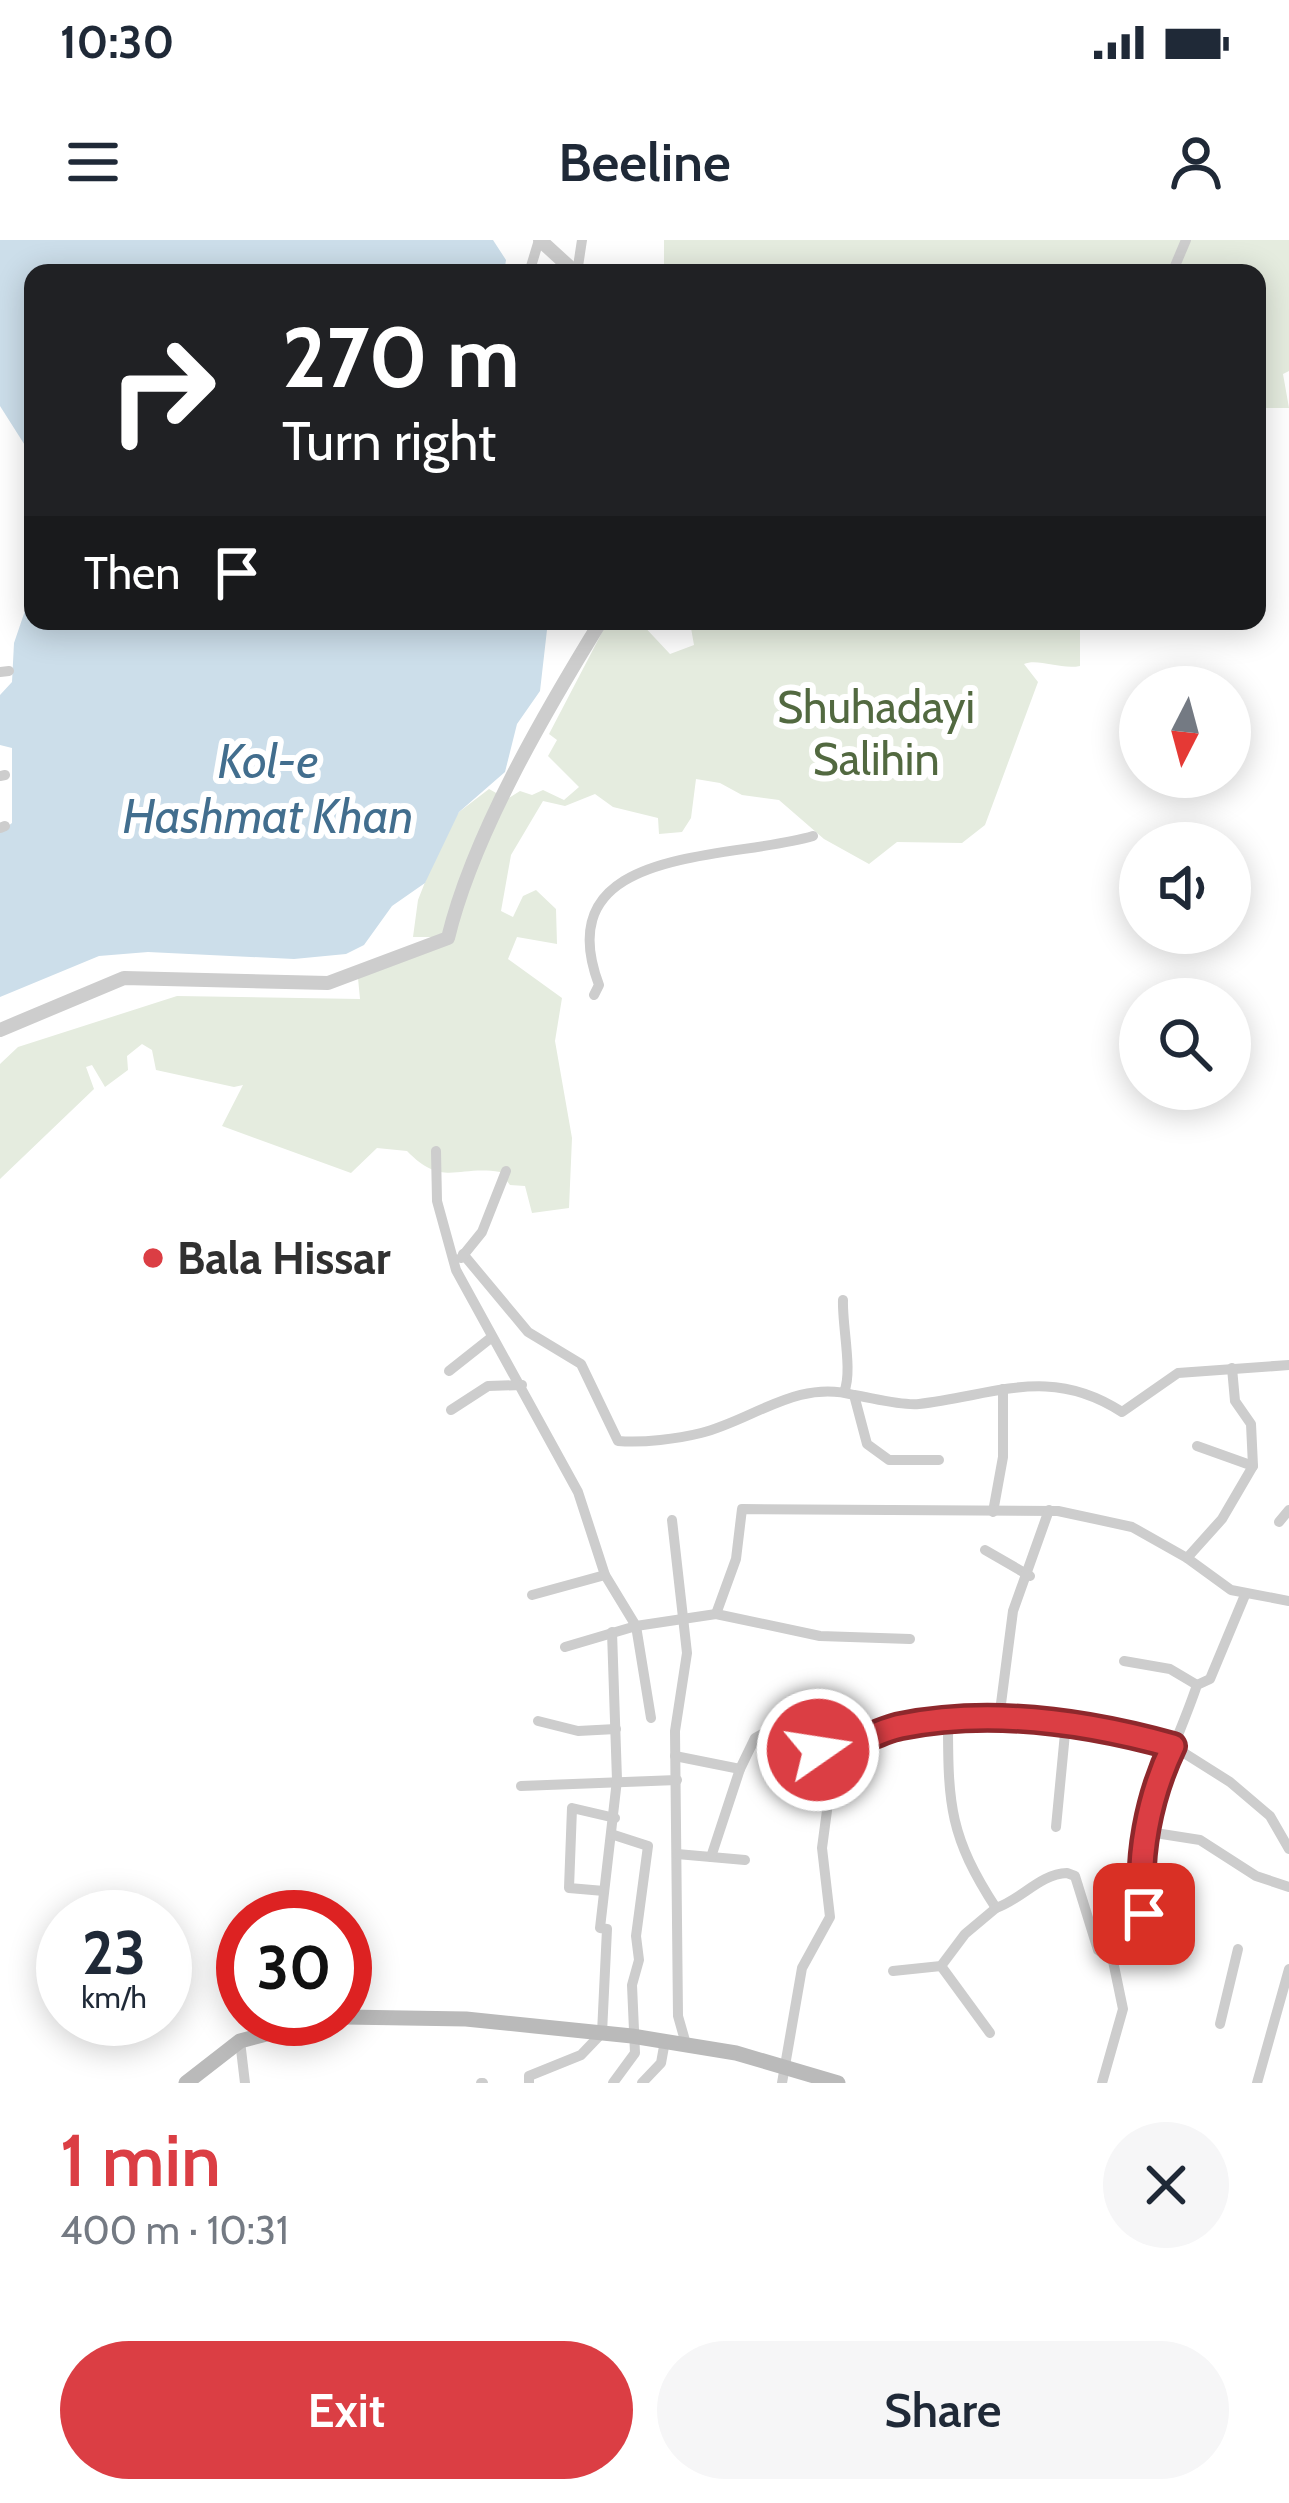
<!DOCTYPE html>
<html lang="en">
<head>
<meta charset="utf-8">
<style>
  body { margin:0; font-family:Cabin,sans-serif; background:#f6f6f7; color:#1f2937; height:100vh; display:flex; flex-direction:column; font-size:45px; white-space:nowrap }
  * { box-sizing:border-box; margin:0 }
  p { font-size:39px; color:#747a83 }
  .icon { flex:none; width:66px; height:66px; fill:none; stroke:currentColor; stroke-width:2; stroke-linecap:round; stroke-linejoin:round }
  .map { position:relative; height:1843px; overflow:hidden }
  .sheet { display:flex; flex-direction:column; background:#fff; flex:1 }
  .sheet>* { flex:none }
  .hud { position:absolute; left:24px; top:24px; width:1242px; height:366px; border-radius:24px; box-shadow:0 6px 30px #0003; background:#202124; color:#fff; overflow:hidden }
  .needle { width:78px; rotate:186deg }
  .fabs { position:absolute; left:1119px; top:426px; display:grid; gap:24px }
  .fabs a { display:grid; place-items:center; width:132px; height:132px; border-radius:50%; background:#fff; box-shadow:0 6px 30px #0003; font-size:60px }
  .speed { position:absolute; left:36px; top:1650px; display:flex; gap:24px; font-size:60px; font-weight:700; text-align:center }
  .speed>* { display:grid; place-content:center; width:156px; height:156px; border-radius:50%; background:#fff; box-shadow:0 6px 30px #0003; line-height:1 }
  .speed small { font-size:30px; font-weight:400 }
  .speed .limit { border:18px solid #d22; background:#fff; color:#111 }
  .pin { position:absolute; display:grid; place-items:center; width:102px; height:102px; color:#fff; margin:-51px; border-radius:24px; box-shadow:0 6px 18px #0006 }
  .me { position:absolute; width:132px; margin:-66px; rotate:77deg; stroke-linejoin:round; filter:drop-shadow(0 0 9px #0008) }
  .turn { display:flex; align-items:center; gap:42px; height:252px; padding:0 60px; font-size:54px }
  .turn .icon { width:156px; height:156px; stroke-width:2.5 }
  .turn b { display:block; font-size:84px; line-height:102px }
  .then { display:flex; align-items:center; height:114px; padding:0 60px; background:#0003; gap:24px; font-size:45px }
  .round { display:grid; place-items:center; flex:none; width:126px; height:126px; border-radius:63px; background:#f6f6f7 }
  .head { display:flex; align-items:center; justify-content:space-between; height:204px; padding:0 60px }
  h1 { font-size:72px; font-weight:600; line-height:90px; color:#db3e44 }
  .cta { display:flex; gap:24px; margin-top:auto; padding:24px 60px }
  .cta a { flex:1; height:138px; border-radius:72px; background:#db3e44; color:#fff; font-size:48px; font-weight:600; line-height:138px; text-align:center }
  .cta a+a { background:#f6f6f7; color:#1f2937 }
  .status { display:flex; justify-content:space-between; align-items:center; height:84px; padding:0 60px; background:#fff; direction:ltr }
  .status svg { height:33px; fill:currentColor }
  header { display:flex; justify-content:space-between; align-items:center; height:156px; padding:0 60px; background:#fff; font-size:54px; font-weight:600 }
  .map>svg:first-child { display:block }
  .green { fill:#e5ecdf }
  .water { fill:#ccdeea }
  .lines { fill:none; stroke-linecap:round; stroke-linejoin:round }
  .minor { stroke:#cdcdcd; stroke-width:10 }
  .tertiary { stroke:#cdcdcd; stroke-width:14 }
  .secondary { stroke:#bababa; stroke-width:15 }
  .route-casing { stroke:#8e282c; stroke-width:30 }
  .route { stroke:#db3e44; stroke-width:21 }
  .poi-dot { fill:#db3e44; stroke:#fff; stroke-width:4.5 }
  .labels { text-anchor:middle; dominant-baseline:central; stroke-width:12; stroke-linejoin:round; paint-order:stroke }
  .park-label { font-size:45px; fill:#526940; stroke:#fff }
  .poi-label { font-size:45px; font-weight:bold; fill:#303030; stroke:#fff; text-anchor:start }
  .water-label { font-size:48px; font-style:italic; fill:#426e8e; stroke:#fff }
</style>
</head>
<body>
<div class="status"><b>10:30</b><svg viewBox="0 0 49 12"><path d="M0 12V9h3v3zM5 12V6h3v6zM10 12V3h3v9zM15 12V0h3v12zM26 1h20v11H26zM47 4h2v5h-2z"/></svg></div>
<header><svg class="icon" aria-label="menu" viewBox="0 0 24 24"><path d="M4 6h16M4 12h16M4 18h16"/></svg>Beeline<svg class="icon" aria-label="person" viewBox="0 0 24 24"><circle cx="12" cy="8" r="4"/><path d="M4 21q1-7 8-7t8 7"/></svg></header>
<div class="map">
<svg width="1289" height="1843" viewBox="0 0 1289 1843">
  <rect width="100%" height="100%" fill="#fff"/>
  <!-- green -->
  <g class="green">
    <path d="M 664,0 L 1289,0 L 1289,131 L 1283,134 L 1289,168 L 1257,168 L 1257,33 L 664,33 Z"/>
    <path d="M 608,381 L 639,381 L 670,414 L 694,405 L 691,388 L 701,381 L 1080,381 L 1080,426 C 1061,430 1038,418 1024,424 L 1038,442 L 985,585 L 962,603 L 897,602 L 869,624 L 824,599 L 779,560 L 742,555 L 720,543 L 696,539 L 691,578 L 682,592 L 659,594 L 658,578 L 613,567 L 595,554 L 565,566 L 543,561 L 511,615 L 501,671 L 513,677 L 523,656 L 536,650 L 556,669 L 557,704 L 517,697 L 508,719 L 562,758 L 555,801 L 572,898 L 569,968 L 532,973 L 525,946 L 510,945 L 500,932 C 457,925 443,948 407,911 L 377,908 L 351,933 L 222,886 L 243,845 L 234,847 L 156,830 L 152,810 L 142,804 L 127,816 L 128,830 L 105,847 L 92,825 L 86,827 L 94,849 L 0,939 L 0,824 L 18,807 L 177,756 L 360,759 L 358,738 L 437,697 L 413,697 L 418,660 L 442,599 L 459,572 L 489,549 L 507,559 L 520,551 L 532,555 L 543,550 L 564,560 L 579,547 L 548,516 L 557,500 L 549,494 Z"/>
  </g>
  <!-- water -->
  <g class="water">
    <path d="M 0,0 L 493,0 L 506,20 L 504,33 L 33,33 L 33,218 L 0,166 Z"/>
    <path d="M 33,319 L 33,381 L 548,381 L 540,451 L 517,484 L 505,532 L 459,572 L 425,643 L 392,666 L 364,705 L 346,714 L 294,719 L 148,712 L 99,716 L 0,757 L 0,592 L 12,583 L 12,508 L 0,505 L 0,455 L 12,442 L 14,403 L 30,356 Z"/>
  </g>
  <g class="lines">
    <!-- minor -->
    <g class="minor">
      <path d="M 529,33 L 539,0"/>
      <path d="M 577,33 L 582,0"/>
      <path d="M 1172,33 L 1186,0"/>
      <path d="M 0,432 L 9,431"/>
      <path d="M 0,536 L 5,535"/>
      <path d="M 0,588 L 5,586"/>
      <path d="M 594,755 L 599,745 C 546,604 730,621 813,596"/>
      <path d="M 436,911 L 437,961 L 456,1030 L 578,1252 L 605,1335 L 636,1386 L 651,1478"/>
      <path d="M 463,1014 L 528,1092 L 581,1124 L 618,1201 C 644,1203 677,1199 701,1193 C 753,1180 797,1139 854,1155 L 867,1204 L 889,1220 L 939,1220"/>
      <path d="M 461,1018 L 482,992 L 506,931"/>
      <path d="M 843,1060 C 842,1086 853,1132 844,1152"/>
      <path d="M 449,1131 L 492,1097"/>
      <path d="M 854,1155 C 873,1158 901,1166 919,1164 C 996,1155 1050,1125 1122,1172 L 1178,1133 L 1289,1125"/>
      <path d="M 451,1170 L 488,1146 L 522,1145"/>
      <path d="M 1197,1206 L 1253,1226"/>
      <path d="M 993,1272 L 1003,1217 L 1003,1149"/>
      <path d="M 672,1280 L 687,1413 L 675,1491 L 678,1776 L 686,1804"/>
      <path d="M 1279,1282 L 1289,1270"/>
      <path d="M 985,1310 L 1030,1336"/>
      <path d="M 1187,1318 L 1231,1350 L 1289,1361"/>
      <path d="M 532,1355 L 605,1335"/>
      <path d="M 716,1374 L 736,1319 L 742,1269 L 1058,1271 L 1132,1287 L 1187,1318 L 1222,1279 L 1253,1226 L 1251,1184 L 1235,1161 L 1232,1128"/>
      <path d="M 565,1407 L 636,1386 L 716,1374 L 820,1396 L 910,1399"/>
      <path d="M 1124,1421 L 1170,1429 L 1197,1445"/>
      <path d="M 999,1479 L 1013,1371 L 1049,1270"/>
      <path d="M 538,1481 L 578,1491 L 616,1489"/>
      <path d="M 948,1482 C 948,1566 950,1597 996,1668 C 1022,1659 1040,1634 1067,1633 L 1075,1636 L 1098,1710 L 1113,1721 L 1123,1769 L 1102,1843"/>
      <path d="M 675,1516 L 740,1529 L 755,1498 L 771,1489 L 834,1518"/>
      <path d="M 834,1518 L 839,1510 L 899,1486 L 999,1479 L 1132,1495 L 1173,1506 L 1230,1542 L 1270,1576 L 1289,1609"/>
      <path d="M 521,1546 L 677,1540"/>
      <path d="M 1056,1587 L 1066,1483"/>
      <path d="M 1149,1592 C 1156,1538 1180,1496 1197,1445 L 1210,1439 L 1245,1355"/>
      <path d="M 677,1614 L 745,1620"/>
      <path d="M 711,1617 L 740,1529"/>
      <path d="M 604,1651 L 569,1648 L 572,1568 L 615,1578"/>
      <path d="M 1154,1716 L 1139,1637 L 1149,1592 L 1200,1600 L 1256,1636 L 1289,1647"/>
      <path d="M 941,1726 L 990,1793"/>
      <path d="M 893,1731 L 941,1726 L 965,1694 L 996,1668"/>
      <path d="M 1220,1784 L 1238,1709"/>
      <path d="M 240,1801 L 245,1843"/>
      <path d="M 481,1843 L 483,1843"/>
      <path d="M 529,1843 L 529,1836 L 581,1815 L 602,1793 L 607,1689 L 600,1688 L 617,1540 L 612,1392"/>
      <path d="M 613,1843 L 635,1813 L 632,1745 L 639,1720 L 636,1696 L 648,1606 L 614,1595"/>
      <path d="M 642,1843 L 661,1823 L 665,1801"/>
      <path d="M 782,1843 L 802,1728 L 830,1677 L 822,1608 L 834,1518"/>
      <path d="M 1257,1843 L 1289,1729"/>
    </g>
    <!-- tertiary -->
    <g class="tertiary">
      <path d="M 540,0 L 576,33"/>
      <path d="M 0,790 L 124,738 L 328,743 L 448,698 C 473,595 545,472 601,381"/>
    </g>
    <!-- secondary -->
    <g class="secondary">
      <path d="M 345,1777 L 466,1779 L 632,1796 L 736,1813 L 838,1843"/>
      <path d="M 186,1843 L 240,1801 L 324,1779"/>
    </g>
  </g>
  <g class="lines">
    <!-- route casing -->
    <g class="route-casing">
      <path id="route" d="M 818,1510 L 834,1518 L 839,1510 C 859,1503 880,1490 901,1486 C 990,1468 1087,1482 1173,1506 C 1149,1556 1136,1619 1144,1674"/>
    </g>
    <!-- route -->
    <use href="#route" class="route"/>
  </g>
  <!-- markers -->
  <circle class="poi-dot" cx="153" cy="1018" r="12"/>
  <g class="labels">
    <!-- park labels -->
    <g class="park-label">
      <text x="876" y="467">Shuhadayi<tspan x="876" dy="52">Salihin</tspan></text>
    </g>
    <!-- poi labels -->
    <g class="poi-label">
      <text x="177" y="1018">Bala Hissar</text>
    </g>
    <!-- water labels -->
    <g class="water-label">
      <text x="268" y="521">Kol-e<tspan x="268" dy="55">Hashmat Khan</tspan></text>
    </g>
  </g>
</svg>
<div class="fabs">
<a><svg class="needle" viewBox="-14 -14 28 28"><path d="M0-13l5 13h-10z" fill="#e53935"/><path d="M0 13l5-13h-10z" fill="#747a83"/></svg></a>
<a><svg class="icon" aria-label="sound" viewBox="0 0 24 24"><path d="M4 9h4l5-4v14l-5-4H4zM17 9q2 3 0 6"/></svg></a>
<a><svg class="icon" aria-label="search" viewBox="0 0 24 24"><circle cx="10" cy="10" r="6"/><path d="M15 15l6 6"/></svg></a>
</div>
<div class="speed"><div>23<small>km/h</small></div><div class="limit">30</div></div>
<div class="pin" style="left:1144px;top:1674px;background:#d93025"><svg class="icon" aria-label="arrive" viewBox="0 0 24 24"><path d="M6 21V4h12l-3 4 3 4H6"/></svg></div>
<svg class="me" style="left:818px;top:1510px" viewBox="-20 -20 40 40"><circle r="17" fill="#db3e44" stroke="#fff" stroke-width="3"/><path d="M0-11L8 9 0 5-8 9z" fill="#fff"/></svg>
<div class="hud">
<div class="turn"><svg class="icon" aria-label="right" viewBox="0 0 24 24"><path d="M7 20v-9h11M14 6l5 5-5 5"/></svg><div><b>270 m</b>Turn right</div></div>
<div class="then">Then<svg class="icon" aria-label="arrive" viewBox="0 0 24 24"><path d="M6 21V4h12l-3 4 3 4H6"/></svg></div>
</div>
</div>
<section class="sheet">
<div class="head"><div><h1>1 min</h1><p>400 m · 10:31</p></div><a class="round"><svg class="icon" aria-label="close" viewBox="0 0 24 24"><path d="M6 6l12 12M18 6L6 18"/></svg></a></div>
<div class="cta"><a>Exit</a><a>Share</a></div>
</section>
</body>
</html>
